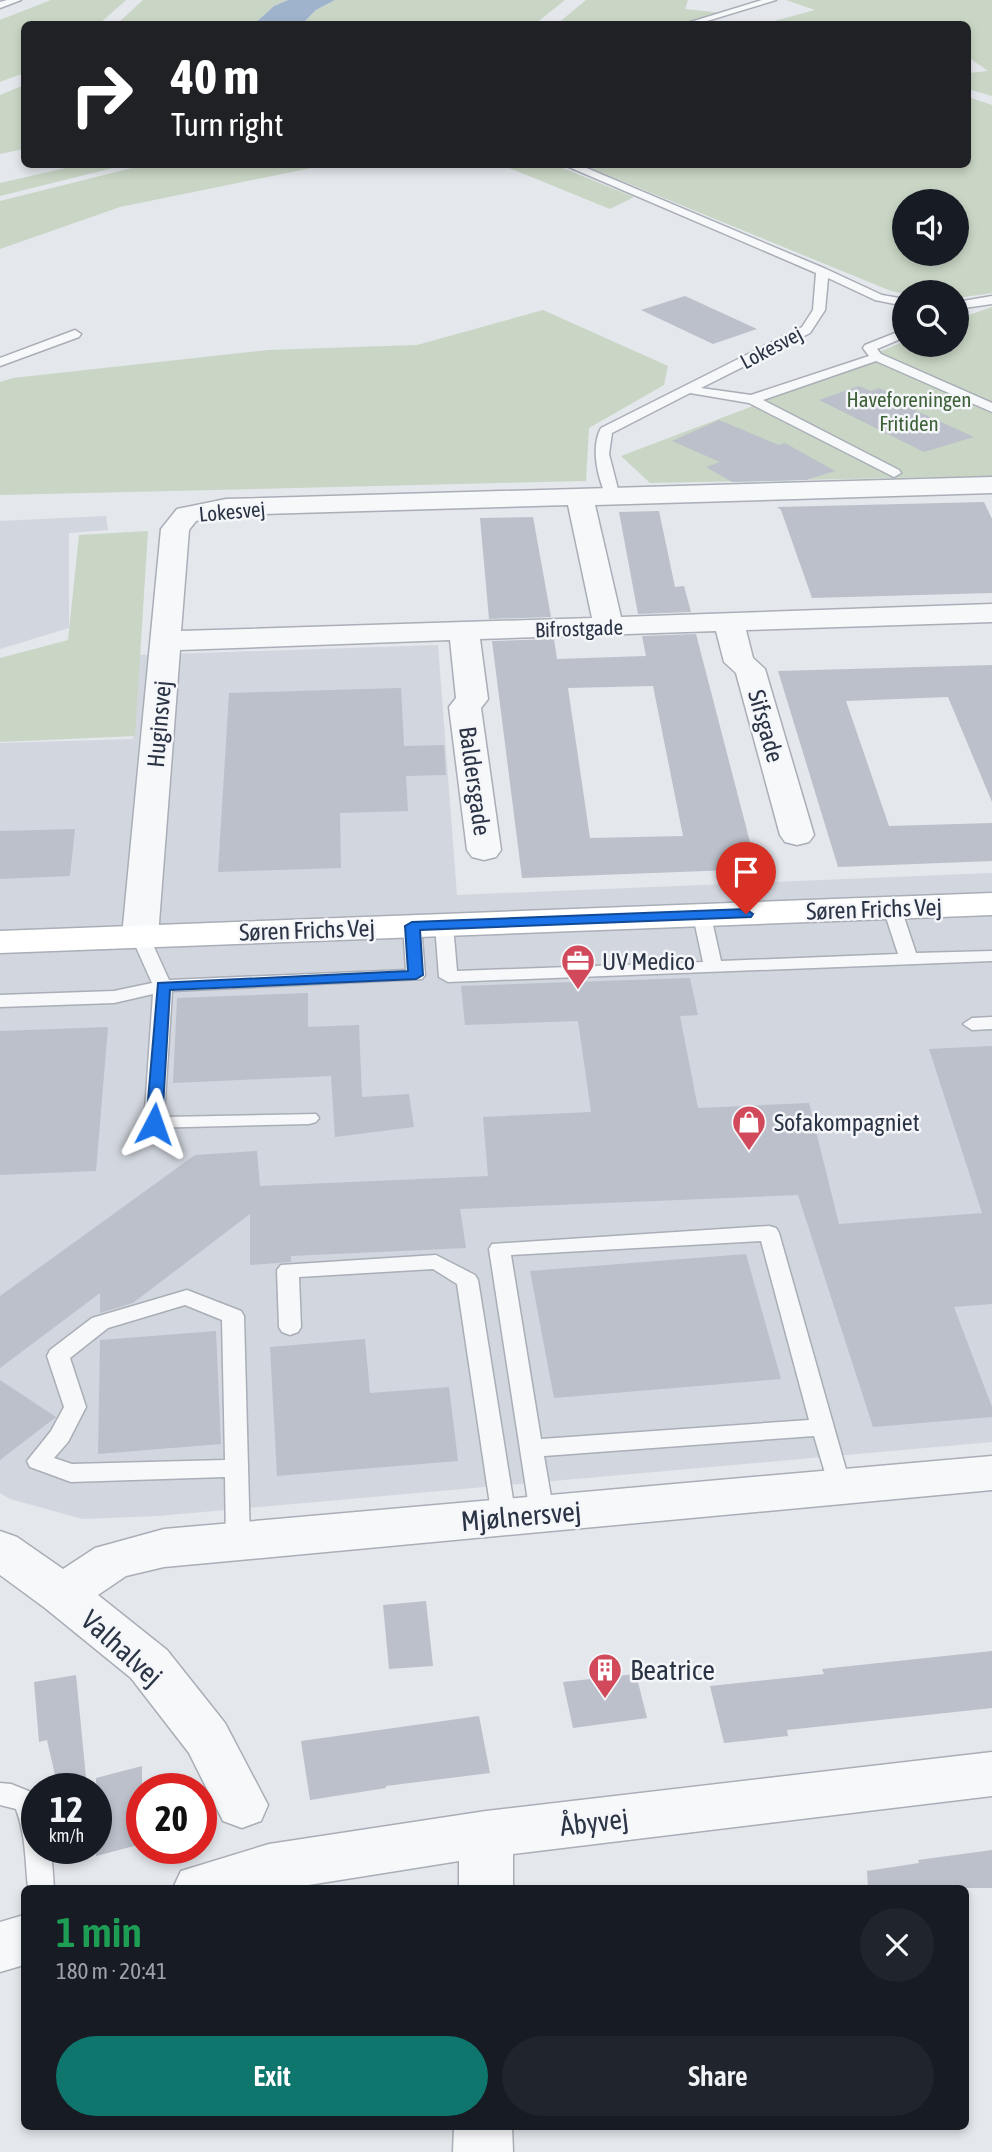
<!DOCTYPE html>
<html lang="en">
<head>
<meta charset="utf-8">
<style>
  body { margin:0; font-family:"Asap Condensed",sans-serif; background:#20242c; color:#f1f3f6; height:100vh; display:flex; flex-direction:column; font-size:26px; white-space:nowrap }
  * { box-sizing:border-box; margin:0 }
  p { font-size:23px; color:#9ea1a6 }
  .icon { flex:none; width:38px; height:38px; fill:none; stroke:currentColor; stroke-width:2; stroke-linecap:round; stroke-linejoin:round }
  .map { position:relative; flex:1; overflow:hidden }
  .drawer { position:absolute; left:21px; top:1885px; width:948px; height:245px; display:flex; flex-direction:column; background:#171b24; border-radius:10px; box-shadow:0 4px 10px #0003 }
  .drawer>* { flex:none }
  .top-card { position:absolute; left:21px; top:21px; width:950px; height:147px; border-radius:10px; box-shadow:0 4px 10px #0003; background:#202124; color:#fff; overflow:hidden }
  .buttons { position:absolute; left:892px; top:189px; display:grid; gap:14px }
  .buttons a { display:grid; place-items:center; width:77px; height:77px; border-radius:50%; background:#171b24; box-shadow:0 4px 10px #0003; font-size:35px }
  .speed { position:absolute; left:21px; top:1773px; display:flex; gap:14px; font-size:35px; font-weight:700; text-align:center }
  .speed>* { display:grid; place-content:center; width:91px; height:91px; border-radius:50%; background:#171b24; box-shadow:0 4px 10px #0003; line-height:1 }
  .speed small { font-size:18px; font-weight:400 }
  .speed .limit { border:10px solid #d22; background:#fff; color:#111 }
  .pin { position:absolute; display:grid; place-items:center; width:60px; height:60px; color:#fff; margin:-72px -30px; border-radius:50% 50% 50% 0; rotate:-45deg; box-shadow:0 0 7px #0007 }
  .pin .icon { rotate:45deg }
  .me { position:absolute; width:77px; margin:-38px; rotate:4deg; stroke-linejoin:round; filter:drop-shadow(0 0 5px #0008) }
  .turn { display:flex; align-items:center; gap:24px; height:147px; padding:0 35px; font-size:32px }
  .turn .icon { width:91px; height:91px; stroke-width:2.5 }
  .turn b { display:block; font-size:49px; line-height:60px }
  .round { display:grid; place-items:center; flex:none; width:74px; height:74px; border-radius:37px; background:#20242c }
  .headline { display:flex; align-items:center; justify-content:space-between; height:119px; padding:0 35px }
  h1 { font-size:42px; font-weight:600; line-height:52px; color:#1e9e55 }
  .cta { display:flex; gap:14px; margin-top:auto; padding:14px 35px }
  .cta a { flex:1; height:80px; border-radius:42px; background:#0f766e; color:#fff; font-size:28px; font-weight:600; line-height:80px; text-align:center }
  .cta a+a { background:#20242c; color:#f1f3f6 }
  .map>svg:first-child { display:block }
  .built { fill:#d2d6de }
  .green { fill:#c9d6c5; fill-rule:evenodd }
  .water { fill:#9fb4cc }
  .building { fill:#bbc0ca; fill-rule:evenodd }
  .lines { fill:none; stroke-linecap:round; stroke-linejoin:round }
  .lane-casing { stroke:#a9aeb7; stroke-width:3 }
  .street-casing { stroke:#a9aeb7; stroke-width:3 }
  .secondary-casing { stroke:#a9aeb7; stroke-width:3 }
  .lane { fill:#f7f8fa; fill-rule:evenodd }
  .street { fill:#f7f8fa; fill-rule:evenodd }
  .secondary { fill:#fff; fill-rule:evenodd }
  .route { fill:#1a73e8; stroke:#114b97; stroke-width:2 }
  .labels { text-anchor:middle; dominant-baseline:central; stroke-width:5; stroke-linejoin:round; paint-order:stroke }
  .far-street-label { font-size:21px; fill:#2b3445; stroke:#f4f6f9 }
  .far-park-label { font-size:21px; fill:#3f6138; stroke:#f4f6f9 }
  .street-label { font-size:24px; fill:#2b3445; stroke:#f4f6f9 }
  .poi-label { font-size:24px; fill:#2b3445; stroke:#f4f6f9; text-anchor:start }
  .near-street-label { font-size:28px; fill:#2b3445; stroke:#f4f6f9 }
  .near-poi-label { font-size:28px; fill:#2b3445; stroke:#f4f6f9; text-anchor:start }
</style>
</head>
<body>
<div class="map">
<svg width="992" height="2152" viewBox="0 0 992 2152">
  <rect width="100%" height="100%" fill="#e4e7ec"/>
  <!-- built -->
  <g class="built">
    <path d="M 106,516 L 108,530 L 69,533 L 69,628 L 0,649 L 0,521 Z"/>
    <path d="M 438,645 L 457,895 L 992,873 L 992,1442 L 158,1516 L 83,1519 L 10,1499 L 0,1493 L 0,743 L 133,739 L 139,655 Z"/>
  </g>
  <!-- green -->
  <g class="green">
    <path d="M 51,0 L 126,0 L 99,24 L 24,24 L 24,73 L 0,82 L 0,20 Z"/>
    <path d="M 143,0 L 288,0 L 274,6 L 254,24 L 117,24 Z"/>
    <path d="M 335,0 L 565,0 L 535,24 L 302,24 L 316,10 Z"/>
    <path d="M 586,0 L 688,0 L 685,9 L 723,13 L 682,24 L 557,24 Z"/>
    <path d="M 786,0 L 992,0 L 992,96 L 968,89 L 968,73 L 988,71 L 968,57 L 968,24 L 763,24 L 815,10 Z"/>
    <path d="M 24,85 L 24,149 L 0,154 L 0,95 Z"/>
    <path d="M 968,97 L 992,105 L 992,293 L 957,298 L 957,292 L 905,294 L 891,291 L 583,165 L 968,164 ZM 905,201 L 957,201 L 957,254 L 905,254 Z"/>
    <path d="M 79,165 L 125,165 L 0,196 L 0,183 Z"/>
    <path d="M 144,165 L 144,164 L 326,165 L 120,207 L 0,249 L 0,201 Z"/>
    <path d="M 502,165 L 555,165 L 634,197 L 610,209 Z"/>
    <path d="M 992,307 L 992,476 L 650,483 L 621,456 L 753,406 L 905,341 L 905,345 L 957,345 L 957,319 Z"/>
    <path d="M 543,310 L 668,366 L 664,385 L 589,428 L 586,481 L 0,495 L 0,382 L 13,378 L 268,350 L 417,345 Z"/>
    <path d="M 148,531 L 135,736 L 0,742 L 0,658 L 68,640 L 79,535 Z"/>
  </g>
  <!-- water -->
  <path class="water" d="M 288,0 L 335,0 L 316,10 L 302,24 L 254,24 L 274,6 Z"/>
  <!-- building -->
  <g class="building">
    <path d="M 685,296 L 757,329 L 713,344 L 641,310 Z"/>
    <path d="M 859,386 L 871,391 L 879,388 L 916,406 L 910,408 L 974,437 L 924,452 L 819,400 Z"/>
    <path d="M 719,420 L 779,445 L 785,443 L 835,471 L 806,480 L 732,482 L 706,467 L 720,462 L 672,441 Z"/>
    <path d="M 984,502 L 992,519 L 992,593 L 812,598 L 781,510 L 777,507 Z"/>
    <path d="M 659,511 L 675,587 L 684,586 L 691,612 L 638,614 L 619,512 Z"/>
    <path d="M 533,517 L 551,617 L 489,619 L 480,518 Z"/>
    <path d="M 696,634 L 757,869 L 522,878 L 492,641 L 554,639 L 557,659 L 646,656 L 642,636 ZM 653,686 L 683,836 L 590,838 L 568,688 Z"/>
    <path d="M 992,665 L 992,802 L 948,697 L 846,701 L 889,826 L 992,823 L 992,861 L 838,867 L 778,671 Z"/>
    <path d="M 401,688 L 404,746 L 444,745 L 446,775 L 406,776 L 408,811 L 340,813 L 341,868 L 218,872 L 229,693 Z"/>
    <path d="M 75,829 L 70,876 L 0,879 L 0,831 Z"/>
    <path d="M 690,978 L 698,1015 L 680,1016 L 698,1108 L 809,1103 L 839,1224 L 982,1213 L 929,1049 L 992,1046 L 992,1304 L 954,1307 L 992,1407 L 992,1417 L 873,1427 L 798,1195 L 460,1209 L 466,1248 L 291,1256 L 291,1262 L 250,1265 L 250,1214 L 133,1303 L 100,1313 L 100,1293 L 0,1368 L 0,1296 L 195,1155 L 257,1151 L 260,1186 L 488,1176 L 483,1117 L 591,1112 L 578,1021 L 465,1025 L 461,986 Z"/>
    <path d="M 308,993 L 308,1027 L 359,1025 L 362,1097 L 409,1094 L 414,1127 L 335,1137 L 331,1076 L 173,1083 L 177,998 Z"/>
    <path d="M 108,1027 L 96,1171 L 0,1175 L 0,1031 Z"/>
    <path d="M 746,1254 L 781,1379 L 554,1398 L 530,1271 Z"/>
    <path d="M 216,1331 L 221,1444 L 98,1454 L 100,1340 Z"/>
    <path d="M 365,1339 L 370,1393 L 449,1387 L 458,1461 L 277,1476 L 270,1347 Z"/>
    <path d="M 0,1380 L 56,1417 L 0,1460 Z"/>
    <path d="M 426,1601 L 433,1666 L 389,1669 L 383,1605 Z"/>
    <path d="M 992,1651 L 992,1708 L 787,1730 L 788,1736 L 724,1743 L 710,1686 L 824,1674 L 822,1669 Z"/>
    <path d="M 636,1674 L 647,1718 L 573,1728 L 563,1682 Z"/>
    <path d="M 76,1675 L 87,1788 L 58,1788 L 47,1740 L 39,1742 L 34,1682 Z"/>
    <path d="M 479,1716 L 490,1773 L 386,1786 L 386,1788 L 310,1800 L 301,1741 Z"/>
    <path d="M 142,1766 L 142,1844 L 96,1856 L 96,1778 Z"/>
    <path d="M 992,1850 L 992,1888 L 868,1888 L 867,1871 L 919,1863 L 918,1860 Z"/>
  </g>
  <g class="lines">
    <!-- lane casing -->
    <g class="lane-casing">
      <g id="lane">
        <path d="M 7,0 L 21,0 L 0,8 L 0,2 Z"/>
        <path d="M 762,0 L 776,0 L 697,24 L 684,24 Z"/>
        <path d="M 562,164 L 577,164 L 826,269 L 882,295 L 905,299 L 905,306 L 875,300 L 828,278 L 825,310 L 810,333 L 701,388 L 751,395 L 869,356 L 863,348 L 865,345 L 905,329 L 905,337 L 877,349 L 881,354 L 992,403 L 992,412 L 876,361 L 763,400 L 899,470 L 901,473 L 894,477 L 749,403 L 690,393 L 612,433 L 609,454 L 620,497 L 618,500 L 608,500 C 598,480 590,448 601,428 L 802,327 L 813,310 L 816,273 Z"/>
        <path d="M 992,296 L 992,304 L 957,309 L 957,302 Z"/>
        <path d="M 75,330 L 81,334 L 79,337 L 0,366 L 0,358 Z"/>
        <path d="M 892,903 L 901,908 L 916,953 L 992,951 L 992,961 L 448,982 L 439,977 L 435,925 L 444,920 L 453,925 L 457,971 L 703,962 L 693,916 L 702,911 L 711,916 L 721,961 L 898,954 L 883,908 Z"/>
        <path d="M 412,921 L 421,926 L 425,975 L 422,979 L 172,991 L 164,1117 L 316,1114 L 319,1118 L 316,1122 L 309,1124 L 147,1128 L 144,1124 L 153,994 L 114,1003 L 0,1007 L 0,995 L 114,991 L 152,983 L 131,936 L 140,931 L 149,936 L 169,980 L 406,970 L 403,926 Z"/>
        <path d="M 992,1017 L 992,1029 L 972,1030 L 963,1024 L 972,1018 Z"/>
        <path d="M 769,1226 L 776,1228 L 779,1233 L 851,1487 L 847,1493 L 839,1496 L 831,1493 L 814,1436 L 544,1456 L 554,1514 L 550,1520 L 542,1523 L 534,1520 L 530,1514 L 489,1249 L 492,1244 ZM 761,1241 L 809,1420 L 541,1439 L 511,1255 Z"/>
        <path d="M 436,1255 L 475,1275 L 478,1280 L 516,1518 L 512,1524 L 504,1527 L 496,1524 L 492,1518 L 457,1284 L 433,1269 L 299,1277 L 301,1327 L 298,1332 L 290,1335 L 282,1332 L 279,1327 L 277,1270 L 281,1265 Z"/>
        <path d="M 187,1290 L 241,1311 L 244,1316 L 250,1542 L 246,1549 L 238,1551 L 230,1549 L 226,1542 L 225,1477 L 71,1482 L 30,1467 L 27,1461 L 51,1431 L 64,1407 L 47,1356 L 50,1350 L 92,1318 ZM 185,1305 L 222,1320 L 225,1460 L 72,1464 L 54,1458 L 68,1442 L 86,1407 L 70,1358 L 108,1328 Z"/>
        <path d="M 0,1783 L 11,1784 L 36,1794 L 37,1848 L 51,1848 L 54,1888 L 28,1888 C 25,1860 26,1836 16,1809 L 0,1805 Z"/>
      </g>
    </g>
    <!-- street casing -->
    <g class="street-casing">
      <g id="street">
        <path d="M 992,477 L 992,493 L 595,505 L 621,617 L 992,604 L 992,622 L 746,630 L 753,658 L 765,669 L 814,835 L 809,842 L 797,845 L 785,842 L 780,835 L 736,673 L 724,662 L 716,631 L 480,639 L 488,699 L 481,708 L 501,850 L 496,857 L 484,860 L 472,857 L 467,850 L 449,707 L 456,698 L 450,640 L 180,650 L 158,936 L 153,944 L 140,947 L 127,944 L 122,936 L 161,529 L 177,509 L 226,499 ZM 568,505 L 592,618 L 181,631 L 189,530 L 196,521 L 226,515 Z"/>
        <path d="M 992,1456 L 992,1490 L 164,1567 L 126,1576 L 98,1595 L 167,1650 L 225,1723 L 268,1805 L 261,1821 L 242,1828 L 223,1821 L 189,1753 L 131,1678 L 45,1608 L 0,1575 L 0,1531 L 17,1537 L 63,1569 L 95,1548 L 164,1529 Z"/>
        <path d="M 992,1752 L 992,1796 L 513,1854 L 513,1888 L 459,1888 L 459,1861 L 290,1888 L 173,1888 L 181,1871 L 269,1844 L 486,1811 Z"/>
        <path d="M 24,1915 L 24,1965 L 0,1972 L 0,1922 Z"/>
        <path d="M 454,2126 L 512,2126 L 513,2152 L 453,2152 Z"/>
      </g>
    </g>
    <!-- secondary casing -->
    <g class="secondary-casing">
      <path id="secondary" d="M 992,893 L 992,915 L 0,953 L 0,931 Z"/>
    </g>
    <!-- lane -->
    <use href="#lane" class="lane"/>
    <!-- street -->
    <use href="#street" class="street"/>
    <!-- secondary -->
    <use href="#secondary" class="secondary"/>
  </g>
  <!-- route -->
  <path class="route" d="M 746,909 L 753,914 L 751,917 L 420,930 L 423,975 L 416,979 L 170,990 L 162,1124 L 154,1129 L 146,1124 L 158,983 L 408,971 L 405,926 L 412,922 Z"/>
  <!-- icons -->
  <defs>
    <g id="office-pin" transform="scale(1.75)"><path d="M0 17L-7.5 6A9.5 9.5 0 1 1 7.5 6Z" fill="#d1495b" stroke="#f4f6f9"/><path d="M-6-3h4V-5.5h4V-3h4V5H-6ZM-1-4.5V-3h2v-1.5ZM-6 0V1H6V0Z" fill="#fff"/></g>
    <g id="shop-pin" transform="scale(1.75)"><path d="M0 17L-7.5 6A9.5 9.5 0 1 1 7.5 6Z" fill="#d1495b" stroke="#f4f6f9"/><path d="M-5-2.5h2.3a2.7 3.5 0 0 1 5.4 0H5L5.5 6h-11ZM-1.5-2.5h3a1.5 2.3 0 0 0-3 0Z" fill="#fff"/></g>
    <g id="building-pin" transform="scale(1.75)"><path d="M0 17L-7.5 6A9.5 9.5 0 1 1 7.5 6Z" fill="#d1495b" stroke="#f4f6f9"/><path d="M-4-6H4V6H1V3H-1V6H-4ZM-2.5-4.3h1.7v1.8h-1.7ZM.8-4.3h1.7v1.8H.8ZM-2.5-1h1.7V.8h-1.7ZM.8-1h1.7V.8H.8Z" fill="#fff"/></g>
  </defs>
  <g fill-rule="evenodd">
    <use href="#office-pin" x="578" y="961"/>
    <use href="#shop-pin" x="749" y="1122"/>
    <use href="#building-pin" x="605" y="1670"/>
  </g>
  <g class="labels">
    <!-- far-street labels -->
    <g class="far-street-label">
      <text transform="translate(771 347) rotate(-28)">Lokesvej</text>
      <text transform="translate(232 511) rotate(-5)">Lokesvej</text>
      <text transform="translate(579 628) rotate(-2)">Bifrostgade</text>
    </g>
    <!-- far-park labels -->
    <g class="far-park-label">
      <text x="909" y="399">Haveforeningen<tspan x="909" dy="24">Fritiden</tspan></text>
    </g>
    <!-- street labels -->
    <g class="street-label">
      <text transform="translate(159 724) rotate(-85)">Huginsvej</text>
      <text transform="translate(766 726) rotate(74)">Sifsgade</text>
      <text transform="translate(475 781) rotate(82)">Baldersgade</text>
      <text transform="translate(874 909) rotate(-2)">Søren Frichs Vej</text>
      <text transform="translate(307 930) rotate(-2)">Søren Frichs Vej</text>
    </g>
    <!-- poi labels -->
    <g class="poi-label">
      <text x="602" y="961">UV Medico</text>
      <text x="774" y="1122">Sofakompagniet</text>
    </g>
    <!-- near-street labels -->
    <g class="near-street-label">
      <text transform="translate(521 1516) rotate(-5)">Mjølnersvej</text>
      <text transform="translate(122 1648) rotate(42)">Valhalvej</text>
      <text transform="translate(594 1822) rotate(-7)">Åbyvej</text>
    </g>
    <!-- near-poi labels -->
    <g class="near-poi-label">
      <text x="630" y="1670">Beatrice</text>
    </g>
  </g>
</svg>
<div class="buttons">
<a><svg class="icon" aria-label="sound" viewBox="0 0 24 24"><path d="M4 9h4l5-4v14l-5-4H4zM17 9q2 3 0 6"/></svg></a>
<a><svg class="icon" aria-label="search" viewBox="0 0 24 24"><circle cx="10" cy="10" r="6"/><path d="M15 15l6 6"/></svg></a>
</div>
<div class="speed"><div>12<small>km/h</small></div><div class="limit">20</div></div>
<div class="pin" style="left:746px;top:914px;background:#d93025"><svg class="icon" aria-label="arrive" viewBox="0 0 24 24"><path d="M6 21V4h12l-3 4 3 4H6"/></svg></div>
<svg class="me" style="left:154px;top:1124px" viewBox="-20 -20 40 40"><path d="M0-17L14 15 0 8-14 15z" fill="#1a73e8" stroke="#fff" stroke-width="4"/></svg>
<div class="top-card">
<div class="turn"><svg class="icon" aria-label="right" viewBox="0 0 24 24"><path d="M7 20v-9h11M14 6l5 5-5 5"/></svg><div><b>40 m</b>Turn right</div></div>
</div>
<section class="drawer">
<div class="headline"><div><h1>1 min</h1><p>180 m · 20:41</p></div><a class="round"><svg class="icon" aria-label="close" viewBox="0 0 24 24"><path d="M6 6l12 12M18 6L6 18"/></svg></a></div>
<div class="cta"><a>Exit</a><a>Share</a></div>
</section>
</div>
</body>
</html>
